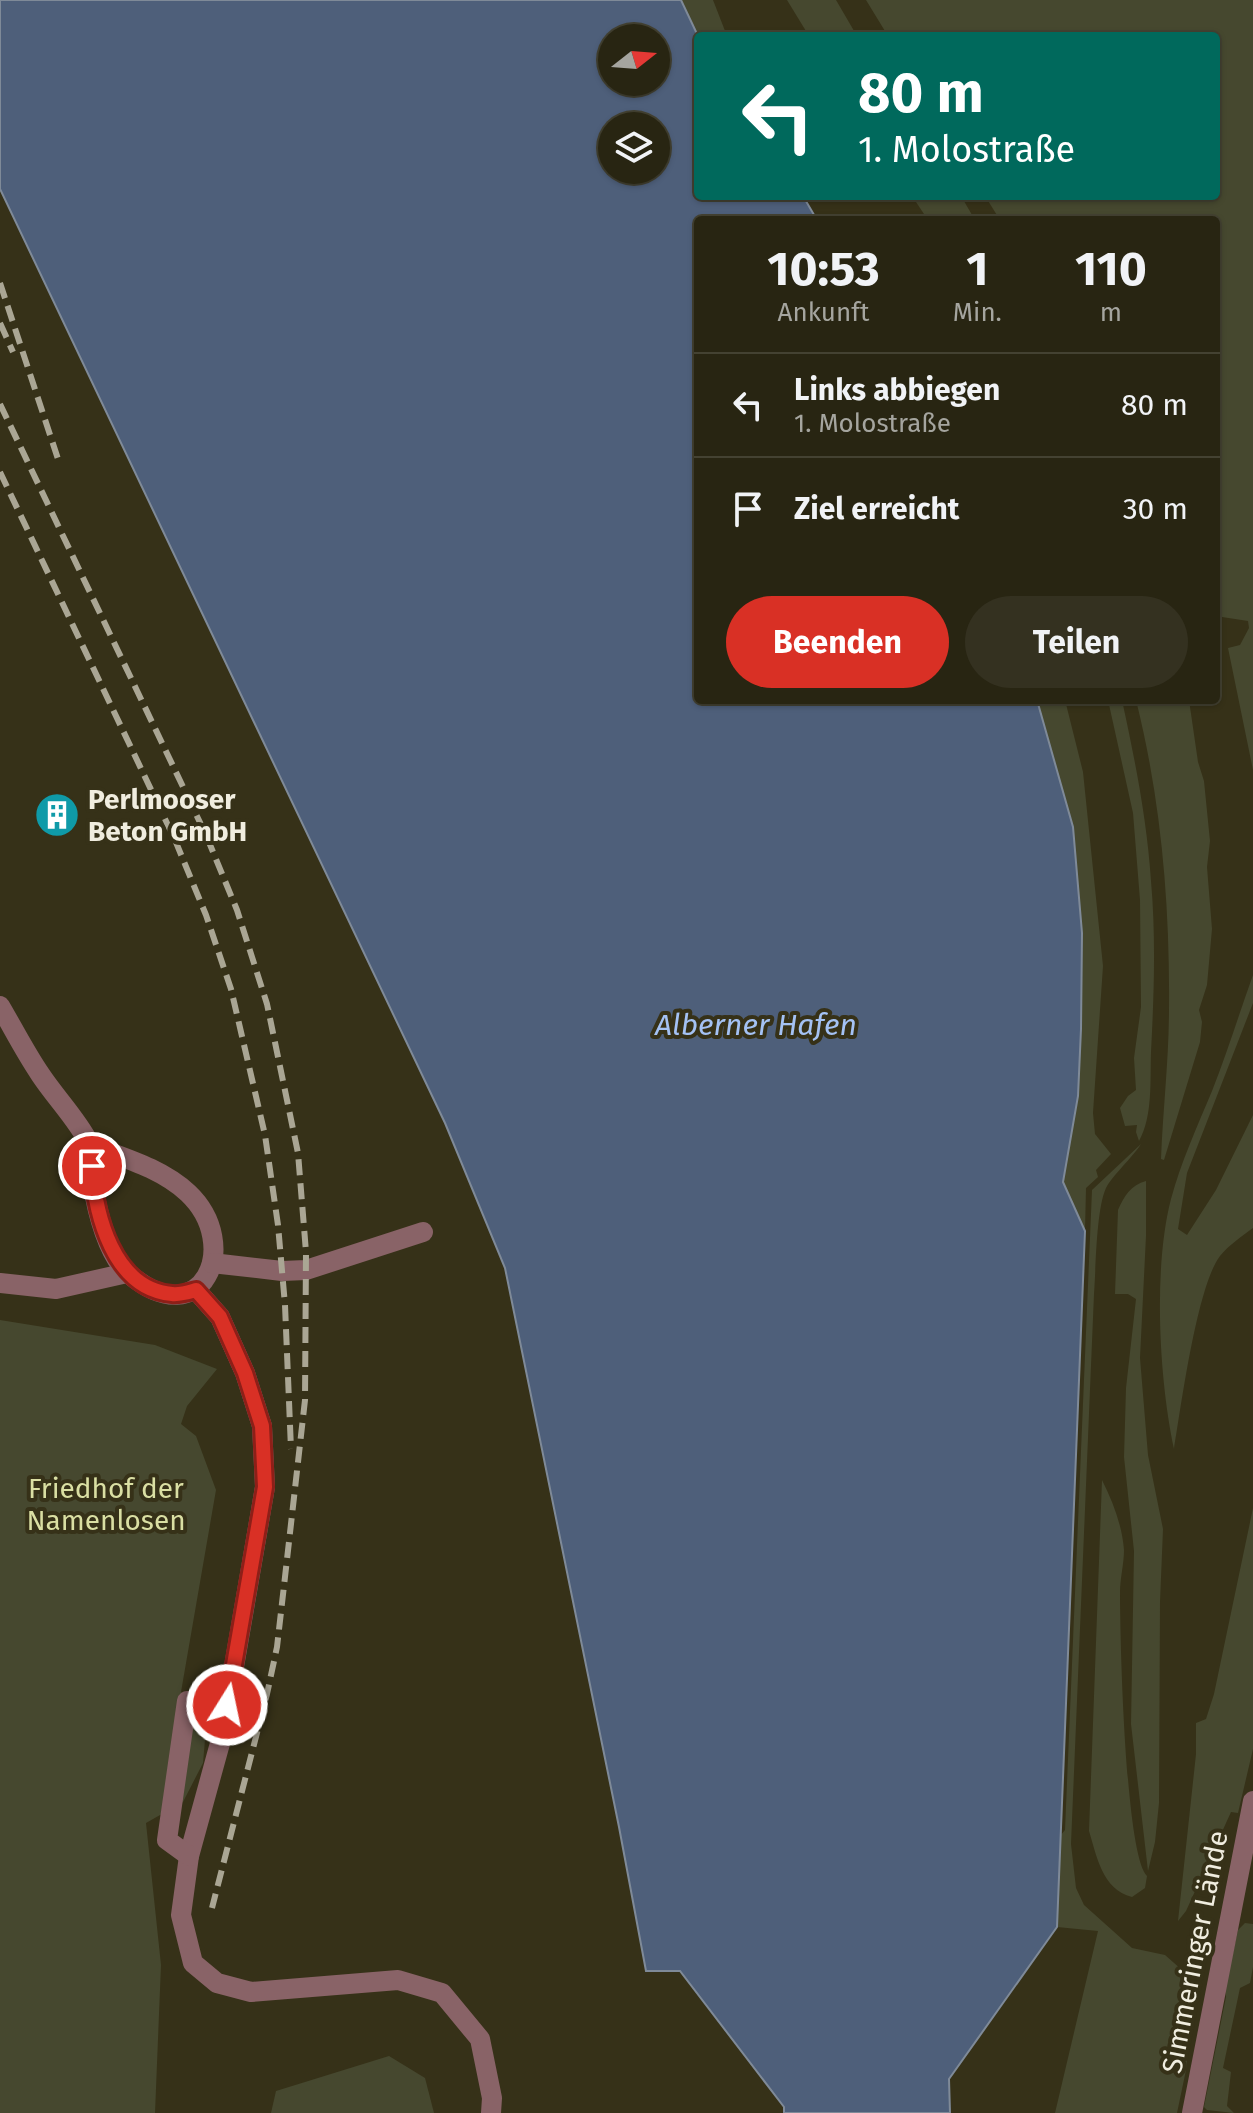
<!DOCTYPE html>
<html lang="de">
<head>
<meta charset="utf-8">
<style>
  body { margin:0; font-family:"Fira Sans",sans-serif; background:#343120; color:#f1f3f6; height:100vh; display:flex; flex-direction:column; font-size:30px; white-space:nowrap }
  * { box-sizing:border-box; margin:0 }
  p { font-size:26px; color:#a5a59f }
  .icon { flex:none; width:44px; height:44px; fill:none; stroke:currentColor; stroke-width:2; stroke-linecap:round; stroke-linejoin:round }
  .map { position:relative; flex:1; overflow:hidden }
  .sheet { position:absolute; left:694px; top:216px; width:526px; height:488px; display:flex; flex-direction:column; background:#282512; border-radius:8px; box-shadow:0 2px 6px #0004,0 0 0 2px #444232 }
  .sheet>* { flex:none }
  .guide { position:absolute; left:694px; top:32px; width:526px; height:168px; border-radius:8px; box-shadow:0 2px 6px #0004,0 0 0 2px #444232; background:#00695c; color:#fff; overflow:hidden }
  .needle { width:52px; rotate:73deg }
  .buttons { position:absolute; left:598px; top:24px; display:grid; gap:16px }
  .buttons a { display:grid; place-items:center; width:72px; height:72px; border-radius:50%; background:#282512; box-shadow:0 2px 6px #0004,0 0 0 2px #444232; font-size:40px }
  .pin { position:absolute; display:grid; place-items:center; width:68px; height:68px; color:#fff; margin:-34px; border:4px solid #fff; border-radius:50%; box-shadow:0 2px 8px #0007 }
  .me { position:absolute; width:88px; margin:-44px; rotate:10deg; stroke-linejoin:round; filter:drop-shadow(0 0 6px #0008) }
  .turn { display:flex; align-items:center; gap:28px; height:168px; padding:0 32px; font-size:36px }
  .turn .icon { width:104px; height:104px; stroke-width:2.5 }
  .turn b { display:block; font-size:56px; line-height:68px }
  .eta { display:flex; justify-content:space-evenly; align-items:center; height:136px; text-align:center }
  .eta b { font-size:48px; font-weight:700; line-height:56px }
  .cta { display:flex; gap:16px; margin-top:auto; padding:16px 32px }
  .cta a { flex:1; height:92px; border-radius:48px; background:#d93025; color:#fff; font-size:32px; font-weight:700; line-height:92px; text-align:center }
  .cta a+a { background:#343120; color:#f1f3f6 }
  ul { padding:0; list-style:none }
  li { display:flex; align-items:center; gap:24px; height:104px; padding:0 32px; border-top:2px solid #444232 }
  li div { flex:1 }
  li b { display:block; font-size:30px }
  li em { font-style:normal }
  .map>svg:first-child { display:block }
  .green { fill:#46482f }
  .water { fill:#4e5f7a; stroke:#7f8a98; stroke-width:2; fill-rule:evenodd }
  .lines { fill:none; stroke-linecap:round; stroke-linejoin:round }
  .minor { stroke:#896367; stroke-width:20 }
  .rail { stroke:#aaa694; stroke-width:6; stroke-dasharray:16 8; stroke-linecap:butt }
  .route-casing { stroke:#8d1f18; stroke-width:20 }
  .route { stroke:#d93025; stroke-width:14 }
  .labels { text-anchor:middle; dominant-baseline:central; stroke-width:8; stroke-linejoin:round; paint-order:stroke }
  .poi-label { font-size:28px; font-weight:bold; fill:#f0eddf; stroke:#363118; text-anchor:start }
  .park-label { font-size:28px; fill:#dadfa3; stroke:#363118 }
  .street-label { font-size:28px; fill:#f0eddf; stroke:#363118 }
  .water-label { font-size:30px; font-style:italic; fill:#a4c2f4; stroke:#363118 }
</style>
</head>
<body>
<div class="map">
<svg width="1253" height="2113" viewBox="0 0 1253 2113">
  <rect width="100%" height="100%" fill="#363118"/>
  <!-- green -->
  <g class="green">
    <path d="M 681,0 L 713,0 L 727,36 L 698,36 Z"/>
    <path d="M 787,0 L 836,0 L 857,36 L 809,36 Z"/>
    <path d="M 866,0 L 1253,0 L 1253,770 L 1228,648 L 1240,645 L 1249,628 L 1248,621 L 1222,617 L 1216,610 L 1216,220 L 1000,220 L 985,196 L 1216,196 L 1216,36 L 888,36 Z"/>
    <path d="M 912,196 L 961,196 L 975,220 L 928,220 Z"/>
    <path d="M 1037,700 L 1065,700 L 1083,772 L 1103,966 L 1093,1113 L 1095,1134 L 1111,1154 L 1096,1170 L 1098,1177 L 1086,1188 L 1085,1231 L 1063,1182 L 1078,1096 L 1081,1029 L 1082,933 L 1073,827 Z"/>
    <path d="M 1108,700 L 1122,700 C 1135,760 1147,820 1151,881 C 1156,937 1154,995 1151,1052 C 1150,1081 1153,1116 1139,1141 L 1136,1132 L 1137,1125 L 1125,1126 L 1120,1108 L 1128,1096 L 1136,1090 L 1134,1058 L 1141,1007 L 1140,900 L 1133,813 Z"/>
    <path d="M 1136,700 L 1189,700 L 1198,762 L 1204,781 L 1210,841 L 1207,867 L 1212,929 L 1207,985 L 1199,1010 L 1202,1022 L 1200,1042 L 1164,1160 L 1161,1159 C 1163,1109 1169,1058 1169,1008 C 1170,904 1161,800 1136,700 Z"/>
    <path d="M 1253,975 L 1253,1003 L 1187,1173 L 1178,1229 L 1187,1235 L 1216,1190 L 1253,1115 L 1253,1228 C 1242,1236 1229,1245 1220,1256 C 1197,1286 1181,1407 1174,1449 C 1159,1379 1153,1268 1171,1199 C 1181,1162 1197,1127 1212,1091 C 1227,1053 1239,1014 1253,975 Z"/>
    <path d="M 1141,1144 C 1132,1158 1112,1176 1106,1188 C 1096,1210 1096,1268 1094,1294 L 1071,1844 L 1076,1888 L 1084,1905 L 1132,1948 L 1165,1955 L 1182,1970 L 1193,1986 L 1186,2070 L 1177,2113 L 1055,2113 L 1098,1931 L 1057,1927 L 1060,1836 L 1065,1830 L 1092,1190 Z"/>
    <path d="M 1146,1181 L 1146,1236 L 1140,1358 L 1148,1455 L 1163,1529 L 1160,1602 L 1159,1803 L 1155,1842 L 1148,1871 L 1131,1724 L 1134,1551 L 1124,1457 L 1126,1388 L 1136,1299 L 1128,1294 L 1115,1294 L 1118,1210 C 1124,1196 1131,1185 1146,1181 Z"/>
    <path d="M 0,1320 L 155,1345 L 217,1369 L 187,1406 L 181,1424 L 196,1436 L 216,1490 L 181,1692 L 207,1717 L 203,1763 L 183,1802 L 146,1823 L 161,1965 L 155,2113 L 0,2113 Z"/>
    <path d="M 1102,1480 C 1113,1502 1122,1525 1124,1550 C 1124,1564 1120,1578 1120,1592 C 1120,1634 1125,1855 1147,1876 L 1145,1888 L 1132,1897 C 1102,1889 1097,1857 1089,1831 Z"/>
    <path d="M 1253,1508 L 1253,1749 L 1238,1813 L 1231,1812 L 1186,1911 L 1178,1921 L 1196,1754 L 1196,1723 L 1206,1719 L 1214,1694 Z"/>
    <path d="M 1245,1923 L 1253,1924 L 1253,1967 L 1250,1983 L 1240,1988 L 1223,2068 L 1231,2072 L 1227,2106 L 1234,2113 L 1207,2110 L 1204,2107 L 1226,1997 L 1225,1989 L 1238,1930 Z"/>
    <path d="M 389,2056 L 425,2078 L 434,2113 L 271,2113 L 276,2091 Z"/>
  </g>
  <!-- water -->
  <path class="water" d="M 0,0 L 681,0 L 698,36 L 698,196 L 803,196 L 817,220 L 698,220 L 698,700 L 1037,700 L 1073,827 L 1082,933 L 1081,1029 L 1078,1096 L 1063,1182 L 1085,1231 L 1057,1927 L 949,2079 L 950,2113 L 784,2113 L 784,2107 L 680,1971 L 646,1971 L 619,1827 L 505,1268 L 445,1123 L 0,189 ZM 612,38 L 656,38 L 656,82 L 612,82 ZM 612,126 L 656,126 L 656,170 L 612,170 Z"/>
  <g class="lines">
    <!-- minor -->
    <g class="minor">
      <path d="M 0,1006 C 13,1028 25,1052 40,1074 C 55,1097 77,1119 89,1143 C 94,1155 91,1172 93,1185 C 97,1212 108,1256 129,1274 C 202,1336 243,1245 188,1193 C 161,1168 124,1158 90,1145"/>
      <path d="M 212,1263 L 282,1271 L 306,1270 L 423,1232"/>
      <path d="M 0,1283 L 56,1289 L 127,1273"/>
      <path d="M 196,1290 L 220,1317 L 245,1373 L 262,1426 L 265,1487 L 222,1736 L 189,1856 L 181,1915 L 193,1963 L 217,1983 L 251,1992 L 398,1980 L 442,1993 L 480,2039 L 492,2098 L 491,2113"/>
      <path d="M 187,1701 L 167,1840 L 189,1856"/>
      <path d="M 1192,2113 L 1253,1801"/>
    </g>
    <!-- rail -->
    <g class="rail">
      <path d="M 0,283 L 58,459"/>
      <path d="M 0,323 L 13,352"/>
      <path d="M 0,404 L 206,835 L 237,910 L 267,1004 L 298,1153 L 306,1252 L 305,1400 L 285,1577 L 277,1647 L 267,1694 L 212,1908"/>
      <path d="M 0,472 L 175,840 L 206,915 L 231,989 L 265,1135 L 278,1225 L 285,1305 L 291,1449"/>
    </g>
  </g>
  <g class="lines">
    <!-- route casing -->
    <g class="route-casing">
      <path id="route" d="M 92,1166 C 95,1214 113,1289 172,1294 C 180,1295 189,1292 196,1290 L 220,1317 L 245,1373 L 262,1426 L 265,1487 L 227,1705"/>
    </g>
    <!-- route -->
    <use href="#route" class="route"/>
  </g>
  <!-- icons -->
  <defs>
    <g id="building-disc" transform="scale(2.3)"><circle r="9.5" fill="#0f9aa8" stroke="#363118"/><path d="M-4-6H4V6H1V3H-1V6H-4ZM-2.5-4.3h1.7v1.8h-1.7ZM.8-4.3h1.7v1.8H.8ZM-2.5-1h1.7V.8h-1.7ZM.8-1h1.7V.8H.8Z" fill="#fff"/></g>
  </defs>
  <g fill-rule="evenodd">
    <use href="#building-disc" x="57" y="815"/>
  </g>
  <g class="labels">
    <!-- poi labels -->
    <g class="poi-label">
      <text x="88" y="799">Perlmooser<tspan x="88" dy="32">Beton GmbH</tspan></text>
    </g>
    <!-- park labels -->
    <g class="park-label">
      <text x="106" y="1488">Friedhof der<tspan x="106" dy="32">Namenlosen</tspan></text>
    </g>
    <!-- street labels -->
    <g class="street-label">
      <text transform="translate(1195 1952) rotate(-79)">Simmeringer Lände</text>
    </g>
    <!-- water labels -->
    <g class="water-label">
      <text x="756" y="1025">Alberner Hafen</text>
    </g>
  </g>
</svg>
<div class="buttons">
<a><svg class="needle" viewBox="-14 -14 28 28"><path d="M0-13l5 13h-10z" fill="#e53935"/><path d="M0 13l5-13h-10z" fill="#a5a59f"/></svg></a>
<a><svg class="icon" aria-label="layers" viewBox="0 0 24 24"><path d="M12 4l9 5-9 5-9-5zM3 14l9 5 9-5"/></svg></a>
</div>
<div class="pin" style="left:92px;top:1166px;background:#d93025"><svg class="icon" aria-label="arrive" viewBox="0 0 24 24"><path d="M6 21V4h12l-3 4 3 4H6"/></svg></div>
<svg class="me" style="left:227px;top:1705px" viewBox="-20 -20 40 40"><circle r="17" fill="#d93025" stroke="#fff" stroke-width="3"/><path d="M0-11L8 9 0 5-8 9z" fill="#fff"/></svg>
<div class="guide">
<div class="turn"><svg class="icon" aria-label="left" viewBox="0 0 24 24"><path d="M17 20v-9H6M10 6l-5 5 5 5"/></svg><div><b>80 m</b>1. Molostraße</div></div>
</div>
<section class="sheet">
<div class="eta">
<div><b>10:53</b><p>Ankunft</p></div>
<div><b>1</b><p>Min.</p></div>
<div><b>110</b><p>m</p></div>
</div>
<ul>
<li><svg class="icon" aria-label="left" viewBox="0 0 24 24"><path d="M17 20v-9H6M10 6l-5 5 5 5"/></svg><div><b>Links abbiegen</b><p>1. Molostraße</p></div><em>80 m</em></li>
<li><svg class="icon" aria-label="arrive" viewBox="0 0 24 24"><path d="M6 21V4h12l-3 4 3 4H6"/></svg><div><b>Ziel erreicht</b></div><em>30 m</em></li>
</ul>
<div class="cta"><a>Beenden</a><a>Teilen</a></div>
</section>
</div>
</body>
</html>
